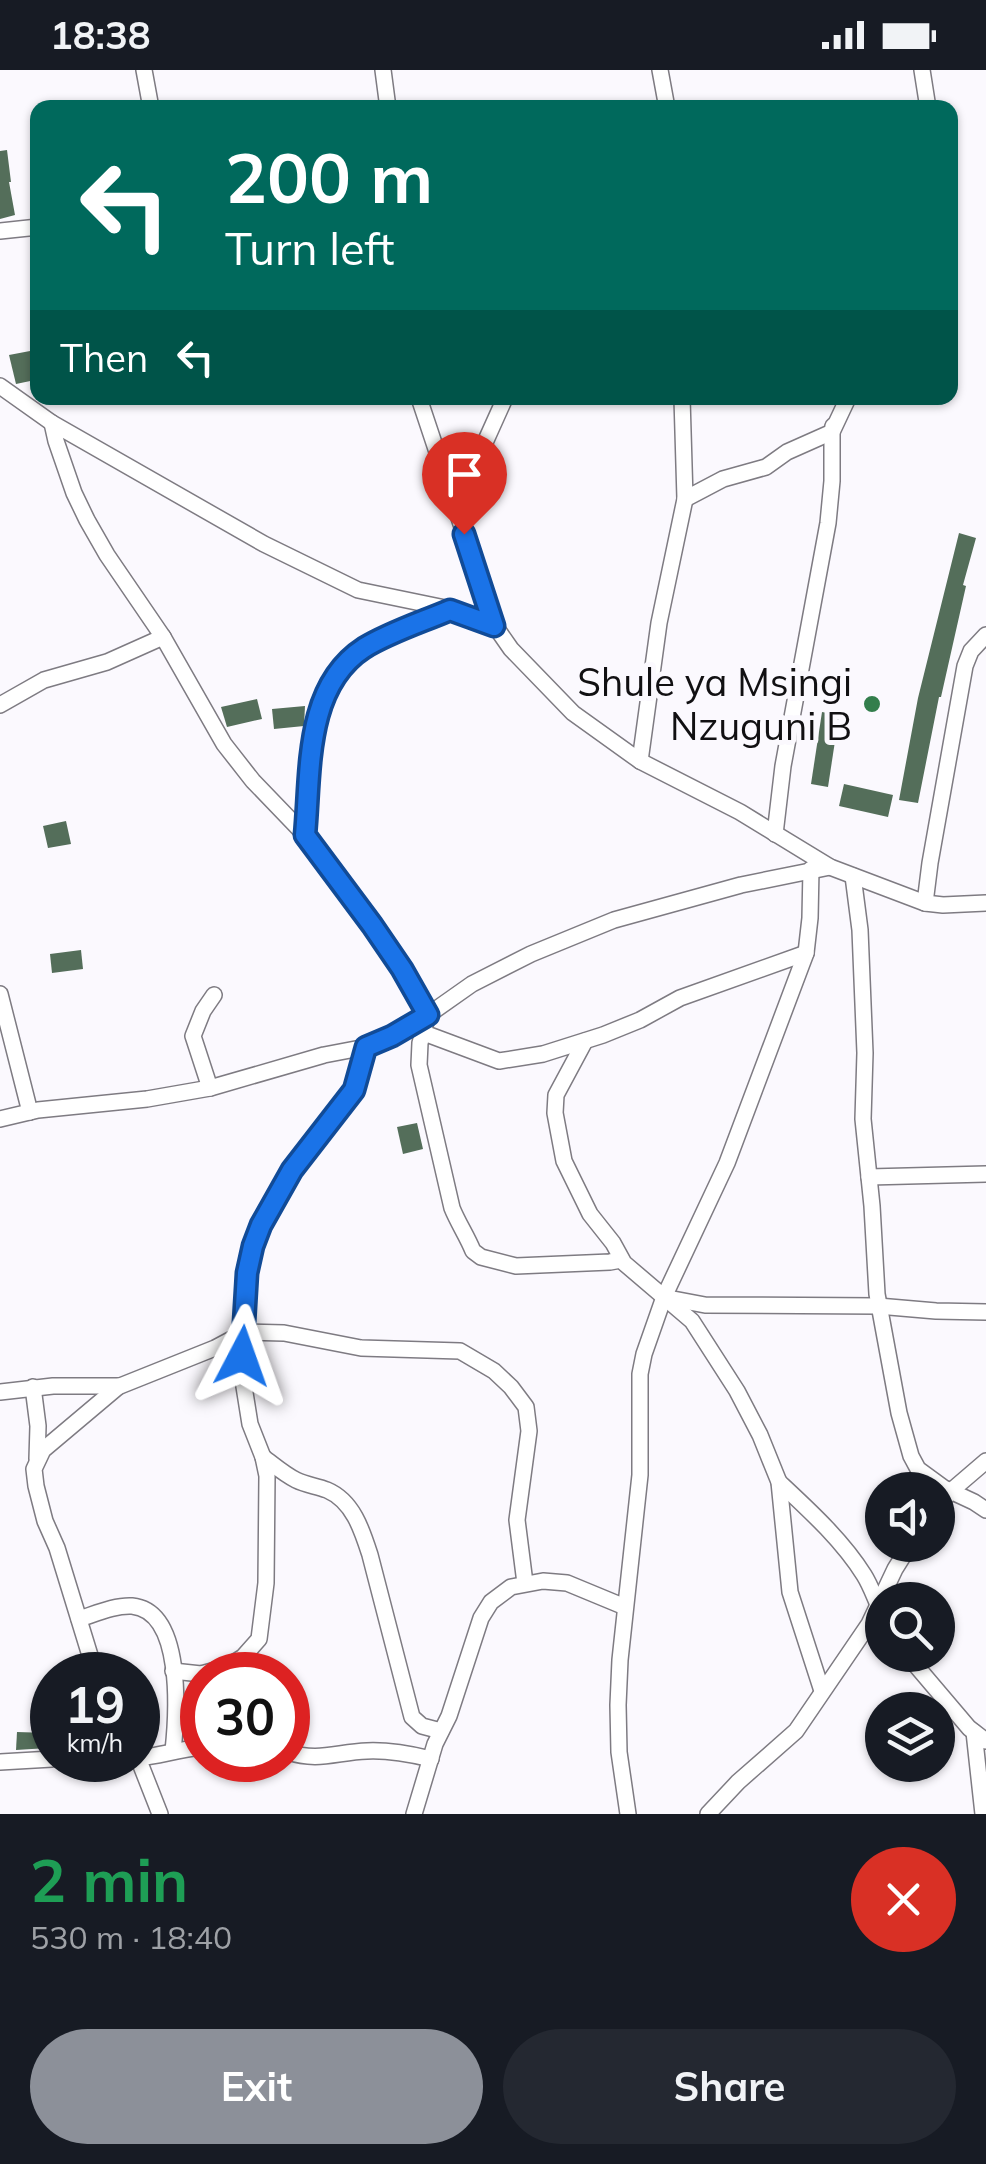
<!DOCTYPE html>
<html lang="en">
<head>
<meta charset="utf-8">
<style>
  body { margin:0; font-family:Mulish,sans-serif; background:#242831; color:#f1f3f6; height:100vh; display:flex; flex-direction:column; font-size:38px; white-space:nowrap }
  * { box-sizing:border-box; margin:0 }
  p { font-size:32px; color:#9ea1a6 }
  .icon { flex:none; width:55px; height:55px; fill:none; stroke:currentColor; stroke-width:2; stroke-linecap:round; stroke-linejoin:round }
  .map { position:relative; height:1744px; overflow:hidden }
  .panel { display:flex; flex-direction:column; background:#171b24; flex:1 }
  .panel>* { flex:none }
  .top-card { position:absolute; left:30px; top:30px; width:928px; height:305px; border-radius:20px; box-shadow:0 2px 8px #0004; background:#00695c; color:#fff; overflow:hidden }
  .fabs { position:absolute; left:865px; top:1402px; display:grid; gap:20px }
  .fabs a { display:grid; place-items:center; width:90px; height:90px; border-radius:50%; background:#171b24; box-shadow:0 2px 8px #0004; font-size:50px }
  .speed { position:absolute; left:30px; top:1582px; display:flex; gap:20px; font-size:50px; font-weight:700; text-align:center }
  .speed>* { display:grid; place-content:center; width:130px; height:130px; border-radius:50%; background:#171b24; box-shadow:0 2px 8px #0004; line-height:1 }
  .speed small { font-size:25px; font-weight:400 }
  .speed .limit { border:15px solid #d22; background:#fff; color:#111 }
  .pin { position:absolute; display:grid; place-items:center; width:85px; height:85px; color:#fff; margin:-102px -42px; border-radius:50% 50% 50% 0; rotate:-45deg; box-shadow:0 0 10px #0007 }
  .pin .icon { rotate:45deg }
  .me { position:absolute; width:110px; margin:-55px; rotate:4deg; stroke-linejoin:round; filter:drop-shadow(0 0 8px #0008) }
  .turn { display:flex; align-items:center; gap:35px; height:210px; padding:0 30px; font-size:45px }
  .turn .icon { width:130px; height:130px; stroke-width:2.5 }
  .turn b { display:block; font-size:70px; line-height:85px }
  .then { display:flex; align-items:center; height:95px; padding:0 30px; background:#0003; gap:20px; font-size:38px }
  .round { display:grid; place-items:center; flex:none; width:105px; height:105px; border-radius:52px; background:#242831 }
  .headline { display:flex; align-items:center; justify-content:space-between; height:170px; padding:0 30px }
  h1 { font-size:60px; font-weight:700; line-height:75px; color:#1e9e55 }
  .action { display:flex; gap:20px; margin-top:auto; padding:20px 30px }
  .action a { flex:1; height:115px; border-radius:60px; background:#8c9099; color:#fff; font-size:40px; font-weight:700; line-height:115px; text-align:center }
  .action a+a { background:#242831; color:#f1f3f6 }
  .status { display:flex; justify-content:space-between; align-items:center; height:70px; padding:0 50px; background:#171b24; direction:ltr }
  .status svg { height:28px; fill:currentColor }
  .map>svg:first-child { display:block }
  .building { fill:#546e5a }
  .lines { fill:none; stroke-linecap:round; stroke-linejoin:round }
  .minor-casing { stroke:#7e7b82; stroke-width:18 }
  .minor { stroke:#fff; stroke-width:15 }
  .route-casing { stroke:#114b97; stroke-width:25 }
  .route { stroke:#1a73e8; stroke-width:18 }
  .poi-dot { fill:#337e4c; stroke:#fbf9fe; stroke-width:4 }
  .labels { text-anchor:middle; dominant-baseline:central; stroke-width:10; stroke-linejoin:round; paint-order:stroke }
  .poi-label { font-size:38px; fill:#111012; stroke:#fbf9fe; text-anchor:end }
</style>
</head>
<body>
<div class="status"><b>18:38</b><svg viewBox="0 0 49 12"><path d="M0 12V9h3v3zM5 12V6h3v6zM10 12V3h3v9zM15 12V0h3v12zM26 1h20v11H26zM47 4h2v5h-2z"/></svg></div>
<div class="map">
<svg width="986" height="1744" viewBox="0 0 986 1744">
  <rect width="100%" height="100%" fill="#fbf9fe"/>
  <!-- building -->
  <g class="building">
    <path d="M 7,80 L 11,112 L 9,112 L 15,145 L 0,149 L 0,81 Z"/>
    <path d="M 30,281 L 35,310 L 16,314 L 9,285 Z"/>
    <path d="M 959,463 L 976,468 L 963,515 L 966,516 L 941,627 L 939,627 L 918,733 L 899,730 L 918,628 Z"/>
    <path d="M 257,629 L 262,649 L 227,657 L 221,637 Z"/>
    <path d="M 305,636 L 304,656 L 274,659 L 272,639 Z"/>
    <path d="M 822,642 L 839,645 L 828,717 L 811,714 Z"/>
    <path d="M 844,714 L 893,725 L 888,747 L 839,736 Z"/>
    <path d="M 66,751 L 71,774 L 48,778 L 43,756 Z"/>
    <path d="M 81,880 L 83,899 L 52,903 L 50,884 Z"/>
    <path d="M 417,1053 L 423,1079 L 403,1084 L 397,1057 Z"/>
    <path d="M 17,1662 L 49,1663 L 48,1678 L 16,1680 Z"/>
  </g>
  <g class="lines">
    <!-- minor casing -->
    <g class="minor-casing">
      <g id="minor">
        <path d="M 144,0 L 151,38"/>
        <path d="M 383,0 L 388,38"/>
        <path d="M 660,0 L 667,38"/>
        <path d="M 922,0 L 928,38"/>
        <path d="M 0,161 L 38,157"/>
        <path d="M 0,316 L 52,353 L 264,474 L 358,520 L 450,539 L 495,556"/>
        <path d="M 419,328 L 495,556 L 511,579 L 573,643 L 640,691 L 740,742 L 830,797 L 925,833 L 943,835 L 986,833"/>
        <path d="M 52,353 L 56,371 L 74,423 L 87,450 L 107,485 L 163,567 L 224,674 L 253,711 L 305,765 L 323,787 L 402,899 L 428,945 L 420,973 L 419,995 L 452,1138 C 458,1153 467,1166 473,1181 L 481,1187 L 516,1196 L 610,1192 L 621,1190"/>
        <path d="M 685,429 L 723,409 L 766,397 L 787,382 L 832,362 L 833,356"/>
        <path d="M 456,437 L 505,328"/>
        <path d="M 0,635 L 44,610 L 107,592 L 163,567"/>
        <path d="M 640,691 L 659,553 L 685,429 L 682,328"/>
        <path d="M 775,764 L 783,696 L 828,453 L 832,411 L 832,362 L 848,328"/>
        <path d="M 305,765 C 311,702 304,617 364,578 C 390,562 422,552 450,539"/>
        <path d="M 853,806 L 860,860 L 865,983 L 863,1049 L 872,1136 L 877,1224 L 899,1343 L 911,1386 L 918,1399 L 944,1418 L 974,1432 L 986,1440"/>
        <path d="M 925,833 L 930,793 L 965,596 L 971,581 L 986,565"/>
        <path d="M 0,924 L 30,1042"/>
        <path d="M 424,963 L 499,991 L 543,984 L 603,965 L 640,950 L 680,928 L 806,883"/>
        <path d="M 585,971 L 556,1025 L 555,1043 L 564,1091 L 590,1144 L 613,1173 L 624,1193 L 692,1251 L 737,1321 L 760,1365 L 779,1412 L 790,1522 L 822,1621"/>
        <path d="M 210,1018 L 193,966 L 203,941 L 214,925"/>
        <path d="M 0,1049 L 38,1040 L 147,1029 L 210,1018 L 324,985 L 366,977 L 392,966 L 428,945 L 472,914 L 531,884 L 614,850 L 741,815 L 830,797"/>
        <path d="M 869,1107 L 986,1104"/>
        <path d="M 668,1228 L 705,1235 L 878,1236 L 936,1241 L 986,1242"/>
        <path d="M 33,1317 L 38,1356 L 37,1389"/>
        <path d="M 0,1322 L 53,1316 L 120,1316 L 215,1278 L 245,1262 L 284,1263 L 361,1278 L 460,1281 L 494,1301 L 511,1317 L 526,1337 L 529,1361 L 517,1450 L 525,1513"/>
        <path d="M 263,1387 C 274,1395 284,1404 296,1410 C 306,1415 317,1416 327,1420 C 353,1431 362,1460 370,1485 L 412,1647 L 422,1656 L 441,1661"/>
        <path d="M 779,1412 C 809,1440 842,1470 864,1505 C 871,1516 875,1529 881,1541"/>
        <path d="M 938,1436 L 951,1421 L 986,1391"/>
        <path d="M 79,1549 C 95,1544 115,1535 132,1536 C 184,1541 177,1644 173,1681"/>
        <path d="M 907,1585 L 969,1658 L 986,1671"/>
        <path d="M 173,1601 L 201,1604 L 227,1597 L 243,1587 L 259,1569 L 266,1513 L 267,1406 L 263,1387 L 250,1354 L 242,1304 L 249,1189 L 261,1155 L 292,1100 L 354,1020 L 366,977"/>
        <path d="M 96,1605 L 57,1478 L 45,1451 L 36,1416 L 34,1399 L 43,1380 L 119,1316"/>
        <path d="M 974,1662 L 983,1744"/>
        <path d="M 288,1682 C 318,1692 337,1682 367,1681 C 388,1680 410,1684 431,1689"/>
        <path d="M 138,1688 L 160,1744"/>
        <path d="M 116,1690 C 146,1690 173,1680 202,1677"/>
        <path d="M 0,1692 L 52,1689"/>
        <path d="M 414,1744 L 435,1674 L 449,1646 L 481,1548 L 491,1532 L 511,1517 L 543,1511 L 567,1513 L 625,1537"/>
        <path d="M 628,1744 L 619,1682 L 618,1635 L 620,1590 L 640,1405 L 640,1304 L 644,1284 L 664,1227 L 727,1093 L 806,883 L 810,848 L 811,799"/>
        <path d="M 708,1744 L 738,1712 L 796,1661 L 869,1554 L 895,1499 L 910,1475"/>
      </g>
    </g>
    <!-- minor -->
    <use href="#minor" class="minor"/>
  </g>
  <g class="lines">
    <!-- route casing -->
    <g class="route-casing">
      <path id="route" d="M 242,1286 L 247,1203 L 253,1176 L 261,1155 L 292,1100 L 354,1020 L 366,977 L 392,966 L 428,945 L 402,899 L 372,855 L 305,765 C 311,702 304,617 364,578 C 390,562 422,552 450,540 L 494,556 L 464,464"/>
    </g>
    <!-- route -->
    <use href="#route" class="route"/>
  </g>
  <!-- markers -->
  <circle class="poi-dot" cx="872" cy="634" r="10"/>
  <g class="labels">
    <!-- poi labels -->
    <g class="poi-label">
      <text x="852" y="612">Shule ya Msingi<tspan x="852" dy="44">Nzuguni B</tspan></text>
    </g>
  </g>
</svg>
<div class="fabs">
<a><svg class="icon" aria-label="sound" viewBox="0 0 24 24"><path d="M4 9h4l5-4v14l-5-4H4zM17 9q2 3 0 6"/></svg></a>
<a><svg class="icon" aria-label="search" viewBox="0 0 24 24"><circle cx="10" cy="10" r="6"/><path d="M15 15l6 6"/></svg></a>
<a><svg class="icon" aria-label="layers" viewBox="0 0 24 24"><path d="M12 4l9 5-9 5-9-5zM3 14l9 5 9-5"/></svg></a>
</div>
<div class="speed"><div>19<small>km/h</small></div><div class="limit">30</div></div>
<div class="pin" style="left:464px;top:464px;background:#d93025"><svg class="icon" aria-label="arrive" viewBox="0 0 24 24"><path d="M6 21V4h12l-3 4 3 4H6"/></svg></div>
<svg class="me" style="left:242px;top:1286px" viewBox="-20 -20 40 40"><path d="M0-17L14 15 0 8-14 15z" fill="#1a73e8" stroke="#fff" stroke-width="4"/></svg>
<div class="top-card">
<div class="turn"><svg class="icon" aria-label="left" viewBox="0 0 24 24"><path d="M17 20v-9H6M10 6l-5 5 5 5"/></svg><div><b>200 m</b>Turn left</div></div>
<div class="then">Then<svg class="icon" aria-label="left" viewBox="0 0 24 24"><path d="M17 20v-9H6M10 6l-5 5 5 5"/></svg></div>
</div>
</div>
<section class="panel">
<div class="headline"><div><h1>2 min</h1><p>530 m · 18:40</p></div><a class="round" style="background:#d93025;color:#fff"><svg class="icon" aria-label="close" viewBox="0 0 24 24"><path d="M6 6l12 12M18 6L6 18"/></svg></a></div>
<div class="action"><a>Exit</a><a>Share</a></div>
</section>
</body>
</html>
